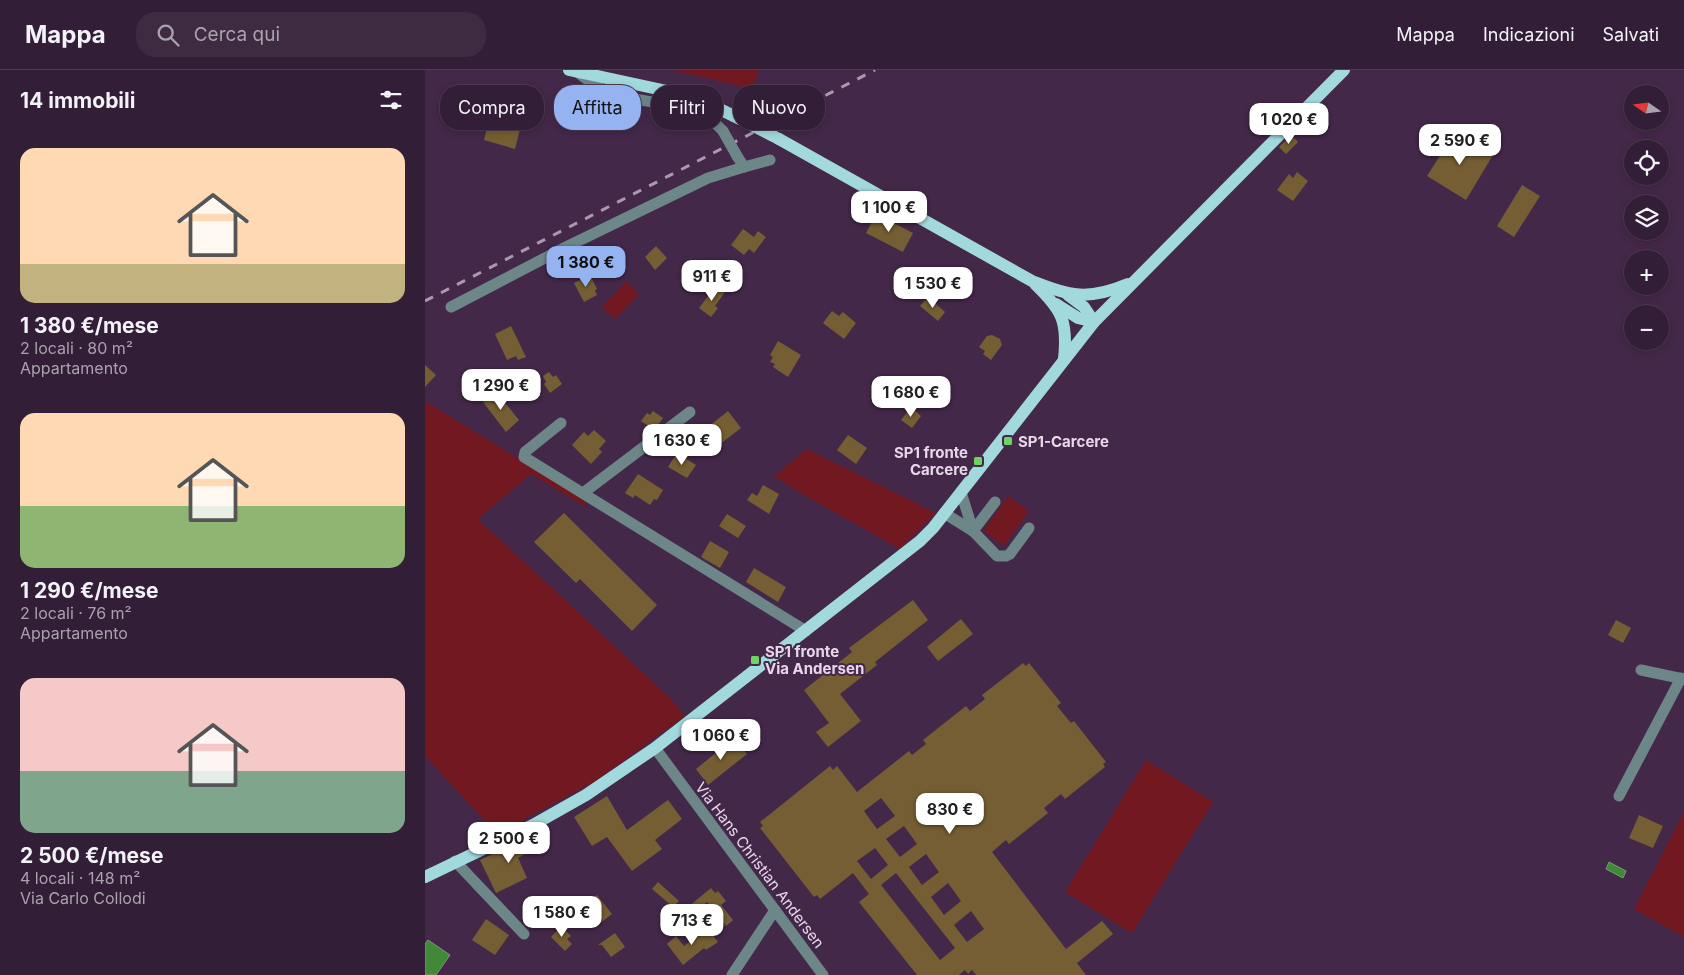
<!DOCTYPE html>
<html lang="it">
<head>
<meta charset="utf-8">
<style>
  body { margin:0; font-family:Inter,sans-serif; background:#3e2b42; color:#f1f3f6; height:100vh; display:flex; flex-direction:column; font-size:19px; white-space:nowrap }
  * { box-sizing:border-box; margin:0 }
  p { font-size:16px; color:#a9a2ad }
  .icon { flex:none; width:28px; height:28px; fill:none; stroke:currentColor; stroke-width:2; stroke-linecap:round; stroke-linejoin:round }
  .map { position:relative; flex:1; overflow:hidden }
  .side { display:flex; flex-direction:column; background:#331e37; width:425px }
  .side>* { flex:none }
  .hud { position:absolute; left:15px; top:15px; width:475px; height:45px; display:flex; gap:10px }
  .needle { width:32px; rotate:284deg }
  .fabs { position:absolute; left:1199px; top:15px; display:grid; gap:10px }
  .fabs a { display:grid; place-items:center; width:45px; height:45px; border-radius:50%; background:#331e37; box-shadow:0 2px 8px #0003,0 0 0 1px #4e3c52; font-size:25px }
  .price { position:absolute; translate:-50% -42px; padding:0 11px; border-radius:10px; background:#fff; color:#222; font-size:16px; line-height:32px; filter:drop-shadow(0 1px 2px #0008) }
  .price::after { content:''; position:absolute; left:50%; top:30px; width:15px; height:11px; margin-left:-8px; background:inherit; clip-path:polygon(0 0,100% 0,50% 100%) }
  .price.current { background:#95b2f1; color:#111 }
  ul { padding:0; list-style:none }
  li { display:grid; align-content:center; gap:10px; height:265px; padding:0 20px }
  li span { display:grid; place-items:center; height:155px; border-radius:15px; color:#555 }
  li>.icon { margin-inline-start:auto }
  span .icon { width:90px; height:90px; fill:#fffc; stroke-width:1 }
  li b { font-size:21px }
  h2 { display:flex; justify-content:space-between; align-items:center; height:60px; padding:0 20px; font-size:21px }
  .chip { padding:0 18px; border-radius:20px; background:#331e37; box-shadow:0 2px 8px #0003,0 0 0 1px #4e3c52; font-size:18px; line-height:45px }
  .chip.current { background:#95b2f1; color:#111 }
  header { display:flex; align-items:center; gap:30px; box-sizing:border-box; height:70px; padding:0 25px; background:#331e37; border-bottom:1px solid #4e3c52 }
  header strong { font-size:24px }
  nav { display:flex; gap:28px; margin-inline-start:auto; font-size:18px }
  .search { width:350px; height:45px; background:#3e2b42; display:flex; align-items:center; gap:12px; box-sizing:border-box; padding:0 18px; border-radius:20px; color:#a9a2ad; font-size:19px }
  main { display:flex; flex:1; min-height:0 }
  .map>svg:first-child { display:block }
  .green { fill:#721820 }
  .water { fill:#418838; stroke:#73a06e }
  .building { fill:#755e33; fill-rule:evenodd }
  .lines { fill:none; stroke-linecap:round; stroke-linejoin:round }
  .minor { stroke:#6d8789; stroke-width:11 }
  .major { stroke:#a2d9dd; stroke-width:12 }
  .rail { stroke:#ad98b1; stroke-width:3; stroke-dasharray:9 9; stroke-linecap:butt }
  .minor-bridge { stroke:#6d8789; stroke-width:11 }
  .major-bridge { stroke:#a2d9dd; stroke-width:12 }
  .poi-dot { fill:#6dd361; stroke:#442849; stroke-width:2 }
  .labels { text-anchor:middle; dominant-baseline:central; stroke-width:4; stroke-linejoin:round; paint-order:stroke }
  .poi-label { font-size:15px; font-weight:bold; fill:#e8d7eb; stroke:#442849; text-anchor:start }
  .street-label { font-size:15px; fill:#e8d7eb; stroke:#442849 }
</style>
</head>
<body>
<header>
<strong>Mappa</strong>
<div class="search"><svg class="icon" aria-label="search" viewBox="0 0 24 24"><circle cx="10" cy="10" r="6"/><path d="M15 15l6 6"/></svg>Cerca qui</div>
<nav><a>Mappa</a><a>Indicazioni</a><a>Salvati</a></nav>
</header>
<main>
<section class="side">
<h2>14 immobili<svg class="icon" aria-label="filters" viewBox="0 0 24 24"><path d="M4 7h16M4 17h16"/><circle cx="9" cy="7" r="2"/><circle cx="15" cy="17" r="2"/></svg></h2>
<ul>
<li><span style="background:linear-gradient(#ffd9b3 75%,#c2b280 0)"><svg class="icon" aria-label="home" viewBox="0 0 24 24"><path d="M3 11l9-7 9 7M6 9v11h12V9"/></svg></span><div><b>1 380 €/mese</b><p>2 locali · 80 m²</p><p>Appartamento</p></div></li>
<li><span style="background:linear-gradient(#ffd9b3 60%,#8fb573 0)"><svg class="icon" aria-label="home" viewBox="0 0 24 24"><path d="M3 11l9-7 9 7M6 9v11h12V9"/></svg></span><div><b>1 290 €/mese</b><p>2 locali · 76 m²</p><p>Appartamento</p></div></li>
<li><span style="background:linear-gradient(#f6c9c9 60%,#7fa58c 0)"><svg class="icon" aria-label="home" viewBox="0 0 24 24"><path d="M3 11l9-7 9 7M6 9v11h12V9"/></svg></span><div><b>2 500 €/mese</b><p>4 locali · 148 m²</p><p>Via Carlo Collodi</p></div></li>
</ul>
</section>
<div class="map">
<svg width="1259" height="905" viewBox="0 0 1259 905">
  <rect width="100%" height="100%" fill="#442849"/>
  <g class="green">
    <polygon points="248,0 334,0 330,12 323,18"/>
    <polygon points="201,211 214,224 190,249 177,237"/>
    <polygon points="0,331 158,428 162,438 106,404 53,449 245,628 260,646 169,712 72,764 0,686"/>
    <polygon points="382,379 511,443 475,479 377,424 349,406"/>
    <polygon points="583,426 604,441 579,476 558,461"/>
    <polygon points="721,690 788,732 707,863 640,822"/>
    <polygon points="1259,742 1259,867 1209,839"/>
  </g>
  <g class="water">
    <polygon points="294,192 308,202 303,208 289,198"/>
    <polygon points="1184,792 1201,801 1198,808 1181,799"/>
    <polygon points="3,870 25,885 11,905 0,905 0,874"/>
  </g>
  <g class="building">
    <polygon points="64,50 95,59 90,79 59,70"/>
    <polygon points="1030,62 1068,85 1041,130 1002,106"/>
    <polygon points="866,65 873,72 861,84 854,77"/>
    <polygon points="872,102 883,111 868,131 852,120 864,104 868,108"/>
    <polygon points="1097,115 1115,126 1089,167 1072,156"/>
    <polygon points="451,144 488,163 478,182 441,163"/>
    <polygon points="318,159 329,167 333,161 341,167 329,183 324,179 319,185 306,175"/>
    <polygon points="231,176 242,188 230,200 220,187"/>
    <polygon points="165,205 172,219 170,220 172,225 159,232 149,213"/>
    <polygon points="291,216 300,222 290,236 293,238 286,247 274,238"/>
    <polygon points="503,227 520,242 513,251 495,236"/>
    <polygon points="407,241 414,246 418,242 431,253 419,269 398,253"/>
    <polygon points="86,256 101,287 93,290 91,286 82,290 70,264"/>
    <polygon points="567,265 575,269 577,275 566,290 558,284 560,281 554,277 562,266"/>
    <polygon points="353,271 376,285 363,307 348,297 350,294 345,292 348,287 345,285"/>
    <polygon points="0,295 11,305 0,317"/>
    <polygon points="124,302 128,307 131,305 137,314 125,323 119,314 121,312 118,306"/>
    <polygon points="73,319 80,327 77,329 94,350 81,362 58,332"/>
    <polygon points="486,337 496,346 487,358 476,350"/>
    <polygon points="228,341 238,348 229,360 216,351 222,343 225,345"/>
    <polygon points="303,341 316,358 290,378 278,361"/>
    <polygon points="169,360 181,371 174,379 177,382 166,394 147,375 159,362 163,366"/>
    <polygon points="423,365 442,378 431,394 412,380"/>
    <polygon points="252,383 271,395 262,408 243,397"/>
    <polygon points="213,404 238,420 232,430 229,429 225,435 210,425 208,428 200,423"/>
    <polygon points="338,415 354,424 344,444 322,430 327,423 332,426"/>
    <polygon points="139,443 232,535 207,561 155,509 151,513 109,472"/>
    <polygon points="302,444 321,456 313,468 294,456"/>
    <polygon points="285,471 304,482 295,498 276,487"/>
    <polygon points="329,498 361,517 353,532 321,512"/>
    <polygon points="488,530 503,550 450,592 452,595 415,624 436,651 403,677 391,662 404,653 379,620 427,582 424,578"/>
    <polygon points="536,549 548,564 513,591 502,577"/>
    <polygon points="1191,550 1206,558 1198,573 1183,565"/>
    <path d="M 598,593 L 601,596 L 604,593 L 636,633 L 632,636 L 646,653 L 649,651 L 681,692 L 678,694 L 680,697 L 640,729 L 636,724 L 619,738 L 623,743 L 584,774 L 581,770 L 567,782 L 641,879 L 677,851 L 688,864 L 652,893 L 661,905 L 551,905 L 547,900 L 543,904 L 540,900 L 534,905 L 492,905 L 434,832 L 444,824 L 428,803 L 395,829 L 392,825 L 389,827 L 335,758 L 338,756 L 335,752 L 405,696 L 408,700 L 412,696 L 432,722 L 484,681 L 487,685 L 501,674 L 498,670 L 541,636 L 545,641 L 560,629 L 557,625 ZM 456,728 L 470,746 L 452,759 L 439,741 ZM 479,756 L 492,774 L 475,787 L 461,769 ZM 450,778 L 463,795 L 446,809 L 432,791 ZM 501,784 L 514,802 L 497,815 L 484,797 ZM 471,803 L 530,878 L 515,890 L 456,815 ZM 523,813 L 536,831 L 519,845 L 506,827 ZM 546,841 L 559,859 L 542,872 L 529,855 Z"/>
    <polygon points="309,668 322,684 283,715 271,699"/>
    <polygon points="182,726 202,760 243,730 257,749 230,770 237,779 207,801 182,767 167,776 149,747"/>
    <polygon points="1214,745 1238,756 1228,778 1204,768"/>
    <polygon points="111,763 116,776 93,788 102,808 71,823 55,790"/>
    <polygon points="233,812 254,831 248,837 227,819"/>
    <polygon points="286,818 290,823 293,821 301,831 296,835 308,850 301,856 282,832 268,843 263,837"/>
    <polygon points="172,825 187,844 170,857 161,847 169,841 163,832"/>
    <polygon points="61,849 84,865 70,885 47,870"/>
    <polygon points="136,856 146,866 142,869 147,874 140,881 126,867"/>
    <polygon points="282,858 293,872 281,880 279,878 258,895 242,874 251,866 259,876"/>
    <polygon points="190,863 200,877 186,887 177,875 173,875"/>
  </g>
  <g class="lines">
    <g class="minor">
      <path d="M 152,2 C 162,9 170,17 181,21 C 217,36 270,29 298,61"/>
      <polyline points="319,97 345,90"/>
      <polyline points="26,237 141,177 283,108 319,97 312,86"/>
      <polyline points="136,353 100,382 99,387 381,561"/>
      <polyline points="536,422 548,461"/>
      <polyline points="158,423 265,342"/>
      <polyline points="519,443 548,461 572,486 581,486 585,484 604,458"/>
      <polyline points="548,461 570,432"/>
      <polyline points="1216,600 1259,609"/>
      <polyline points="230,678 398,905"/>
      <polyline points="1194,726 1256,608"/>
      <polyline points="30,791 99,864"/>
      <polyline points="307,905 350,840"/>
    </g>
    <g class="major">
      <polyline points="144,0 270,27 315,49"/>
      <path d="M 354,69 L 607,211 C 646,226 662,231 703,214"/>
      <path d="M 610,214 C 637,240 643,251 639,289"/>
      <polyline points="643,225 659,237 669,252"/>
      <polyline points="631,234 653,248 669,252"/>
      <polyline points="0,807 108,755 161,725 230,678 495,471 508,458 669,252 919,0"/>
    </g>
    <polyline class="rail" points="0,231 450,0"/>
    <polyline class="minor-bridge" points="298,61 312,86"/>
    <polyline class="major-bridge" points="315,49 354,69"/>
  </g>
  <g class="poi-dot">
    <rect x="578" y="366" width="10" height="10" rx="2.5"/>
    <rect x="548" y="386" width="10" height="10" rx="2.5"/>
    <rect x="325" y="585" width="10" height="10" rx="2.5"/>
  </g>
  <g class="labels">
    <g class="poi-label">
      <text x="593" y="371">SP1-Carcere</text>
      <text x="543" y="382" text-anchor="end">SP1 fronte<tspan x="543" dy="17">Carcere</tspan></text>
      <text x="340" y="581">SP1 fronte<tspan x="340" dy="17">Via Andersen</tspan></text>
    </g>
    <g class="street-label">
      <text transform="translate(335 795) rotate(53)">Via Hans Christian Andersen</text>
    </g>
  </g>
</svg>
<div class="fabs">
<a><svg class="needle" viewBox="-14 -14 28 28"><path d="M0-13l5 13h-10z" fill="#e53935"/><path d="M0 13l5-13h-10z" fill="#a9a2ad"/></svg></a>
<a><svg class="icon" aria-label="locate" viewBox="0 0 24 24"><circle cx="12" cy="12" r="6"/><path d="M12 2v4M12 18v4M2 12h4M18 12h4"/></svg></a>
<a><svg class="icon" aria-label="layers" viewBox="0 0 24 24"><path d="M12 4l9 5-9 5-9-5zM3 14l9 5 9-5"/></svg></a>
<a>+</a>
<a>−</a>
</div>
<b class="price" style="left:864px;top:75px">1 020 €</b>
<b class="price" style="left:1035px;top:96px">2 590 €</b>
<b class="price" style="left:464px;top:163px">1 100 €</b>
<b class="price current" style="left:161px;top:218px">1 380 €</b>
<b class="price" style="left:287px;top:232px">911 €</b>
<b class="price" style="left:508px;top:239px">1 530 €</b>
<b class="price" style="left:76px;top:341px">1 290 €</b>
<b class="price" style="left:486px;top:348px">1 680 €</b>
<b class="price" style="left:257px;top:396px">1 630 €</b>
<b class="price" style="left:296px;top:691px">1 060 €</b>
<b class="price" style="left:525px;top:765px">830 €</b>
<b class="price" style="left:84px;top:794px">2 500 €</b>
<b class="price" style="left:137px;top:868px">1 580 €</b>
<b class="price" style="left:267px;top:876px">713 €</b>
<div class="hud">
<a class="chip">Compra</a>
<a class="chip current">Affitta</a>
<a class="chip">Filtri</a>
<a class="chip">Nuovo</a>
</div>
</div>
</main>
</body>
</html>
